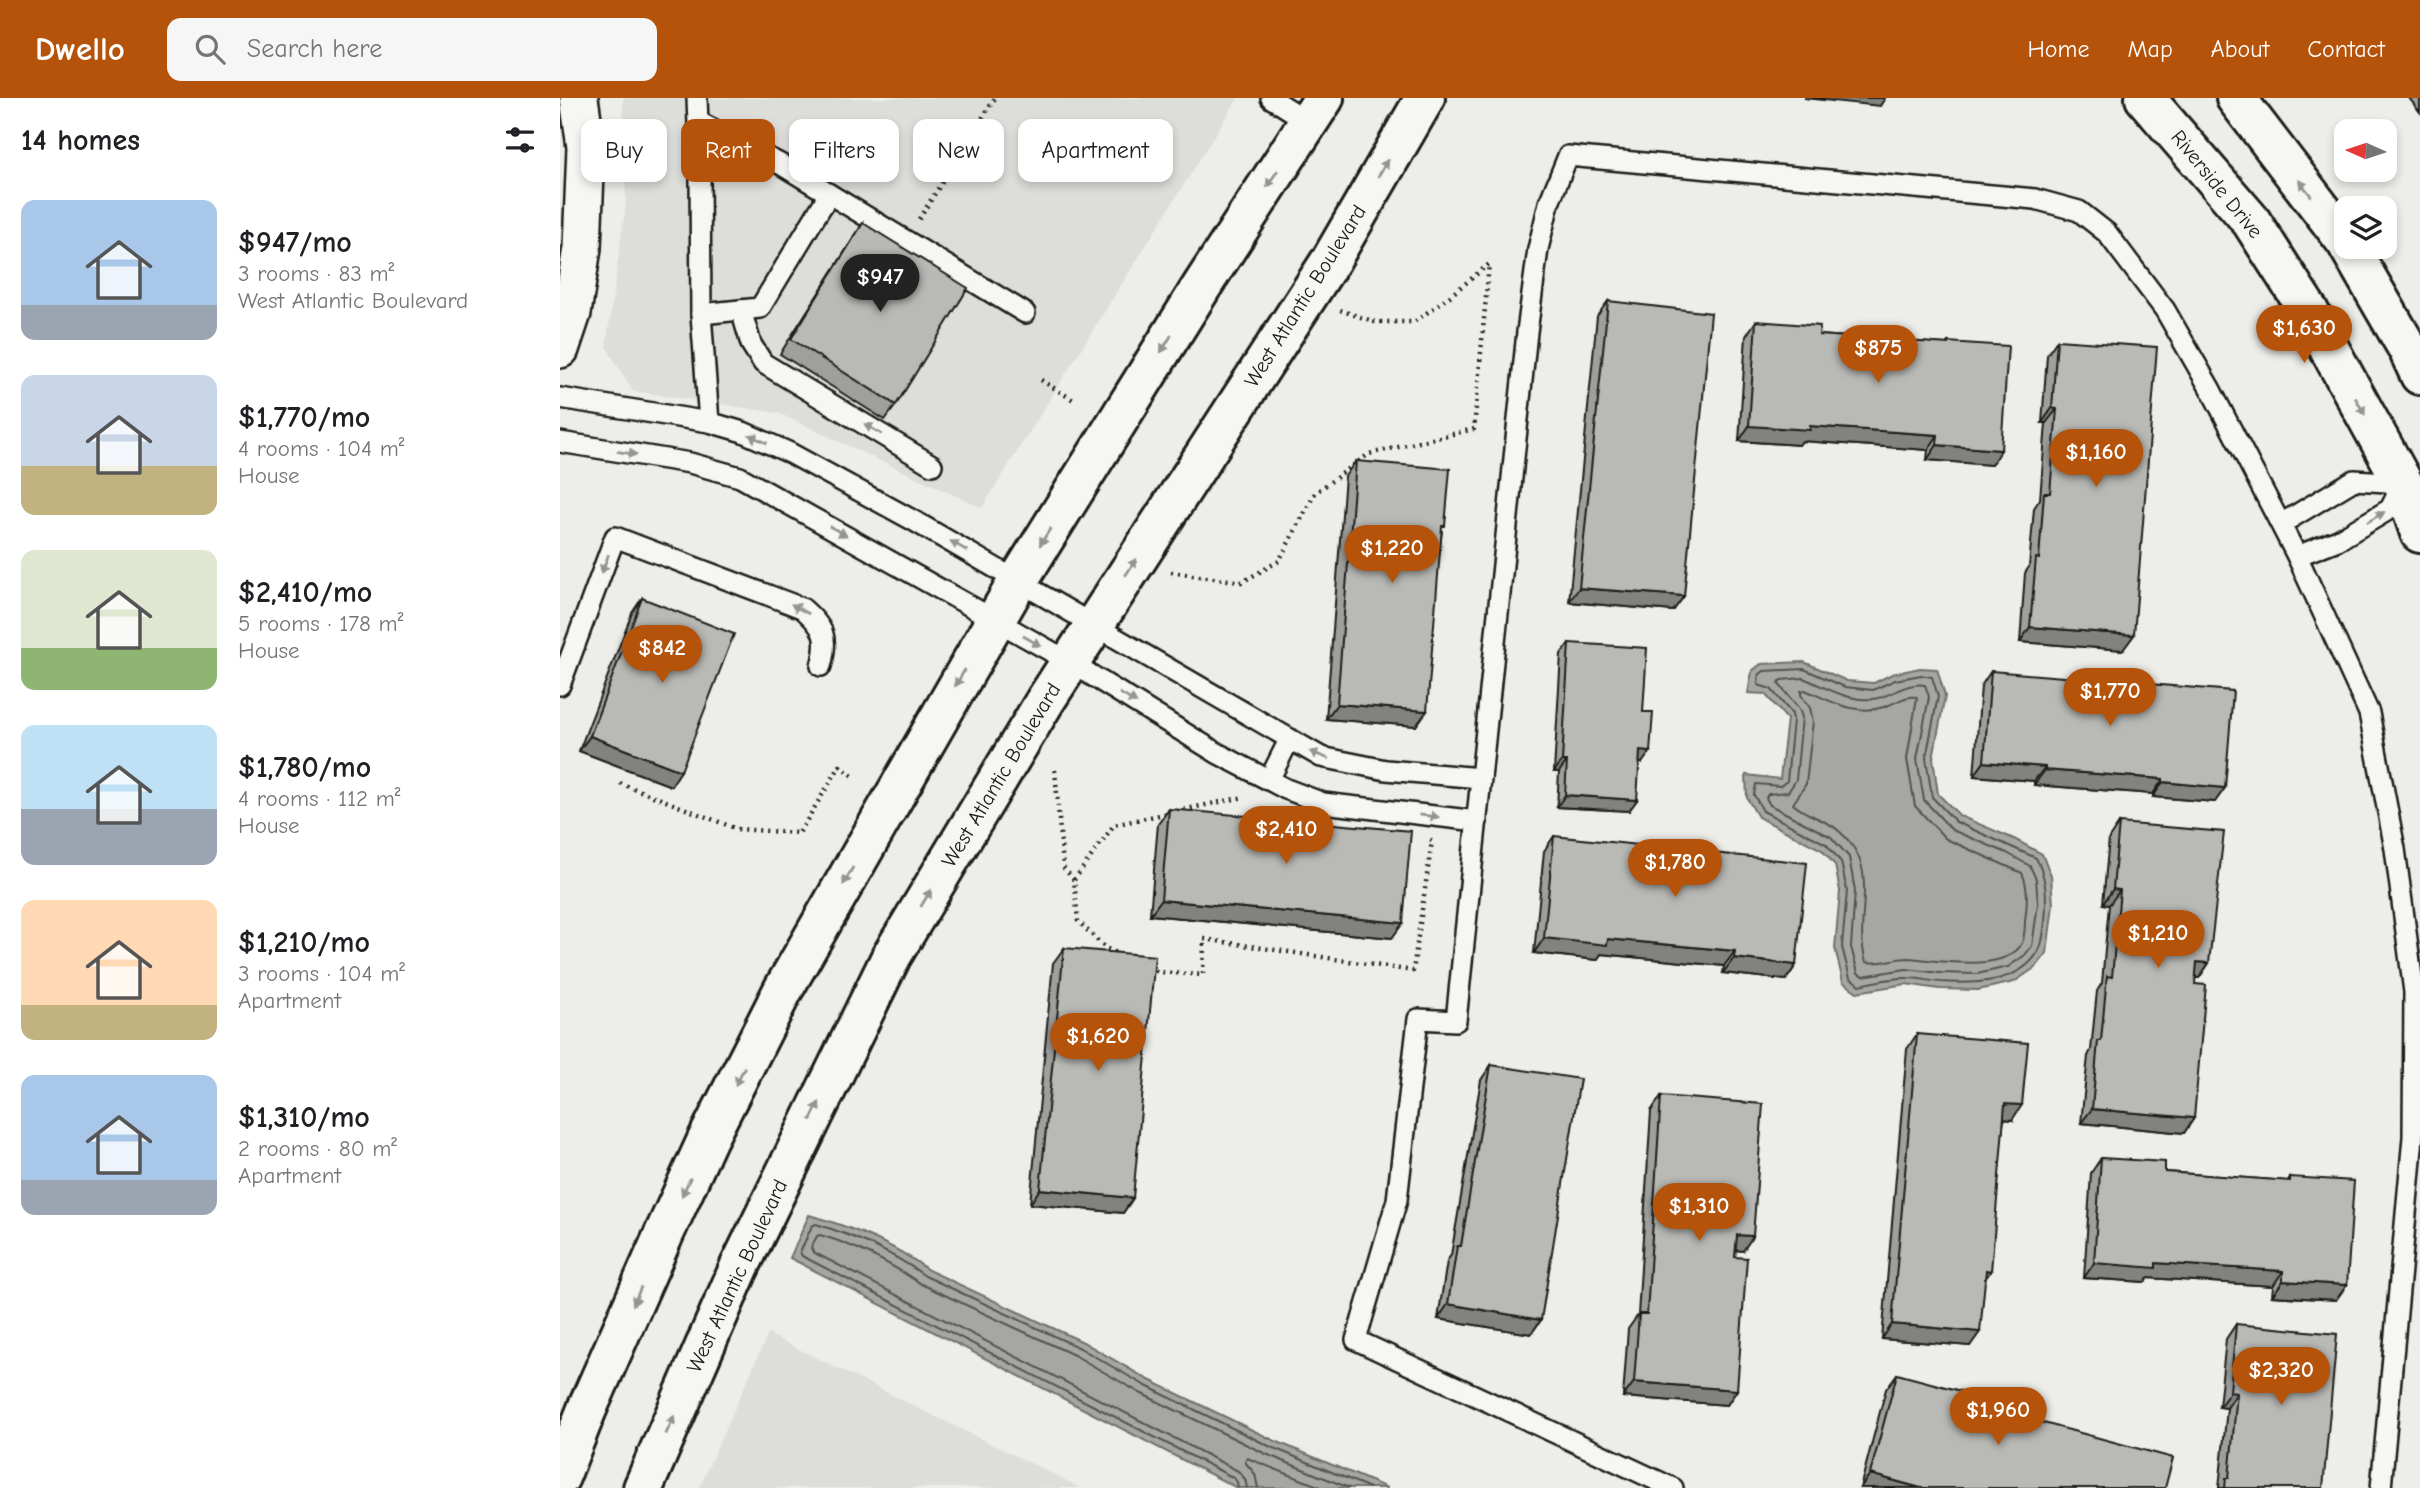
<!DOCTYPE html>
<html lang="en">
<head>
<meta charset="utf-8">
<style>
  body { margin:0; font-family:"Comic Neue",sans-serif; background:#f6f6f6; color:#202124; height:100vh; display:flex; flex-direction:column; font-size:26px; white-space:nowrap }
  * { box-sizing:border-box; margin:0 }
  p { font-size:23px; color:#757577 }
  .icon { flex:none; width:38px; height:38px; fill:none; stroke:currentColor; stroke-width:2; stroke-linecap:round; stroke-linejoin:round }
  .map { position:relative; flex:1; overflow:hidden }
  .sheet { display:flex; flex-direction:column; background:#fff; width:560px }
  .sheet>* { flex:none }
  .banner { position:absolute; left:21px; top:21px; width:665px; height:63px; display:flex; gap:14px }
  .needle { width:46px; rotate:273deg }
  .tools { position:absolute; left:1774px; top:21px; display:grid; gap:14px }
  .tools a { display:grid; place-items:center; width:63px; height:63px; border-radius:14px; background:#fff; box-shadow:0 4px 10px #0003; font-size:35px }
  .price { position:absolute; translate:-50% -60px; padding:0 16px; border-radius:24px; background:#b45309; color:#fff; font-size:23px; line-height:46px; filter:drop-shadow(0 2px 4px #0008) }
  .price::after { content:''; position:absolute; left:50%; top:42px; width:21px; height:16px; margin-left:-10px; background:inherit; clip-path:polygon(0 0,100% 0,50% 100%) }
  .price.selected { background:#222; color:#fff }
  ul { padding:0; list-style:none }
  li { display:flex; align-items:center; gap:21px; height:175px; padding:0 21px }
  li span { display:grid; place-items:center; flex:none; width:196px; height:140px; border-radius:14px; color:#555 }
  li>.icon { margin-inline-start:auto }
  span .icon { width:84px; height:84px; fill:#fffc; stroke-width:1 }
  li b { font-size:30px }
  h2 { display:flex; justify-content:space-between; align-items:center; height:84px; padding:0 21px; font-size:30px }
  .tag { padding:0 24px; border-radius:14px; background:#fff; box-shadow:0 4px 10px #0003; font-size:24px; line-height:63px }
  .tag.selected { background:#b45309; color:#fff }
  header { display:flex; align-items:center; gap:42px; box-sizing:border-box; height:98px; padding:0 35px; background:#b45309; color:#fff }
  header strong { font-size:33px }
  nav { display:flex; gap:38px; margin-inline-start:auto; font-size:24px }
  .search { width:490px; height:63px; background:#f6f6f6; display:flex; align-items:center; gap:18px; box-sizing:border-box; padding:0 24px; border-radius:14px; color:#757577; font-size:26px }
  main { display:flex; flex:1; min-height:0 }
  .map>svg:first-child { display:block }
  .built { fill:#ddddda }
  .water { fill:#a6a6a3; stroke:#6f6f6d; stroke-width:2 }
  .lines { fill:none; stroke-linecap:round; stroke-linejoin:round }
  .shore { stroke:#535352; stroke-width:2 }
  .lane-casing { stroke:#1c1c1c; stroke-width:24 }
  .street-casing { stroke:#1c1c1c; stroke-width:42 }
  .secondary-casing { stroke:#1c1c1c; stroke-width:44 }
  .primary-casing { stroke:#1c1c1c; stroke-width:44 }
  .path { stroke:#1c1c1c; stroke-width:4.5; stroke-dasharray:2 5; stroke-linecap:butt }
  .lane { stroke:#f6f6f2; stroke-width:19 }
  .street { stroke:#f6f6f2; stroke-width:37 }
  .secondary { stroke:#f6f6f2; stroke-width:38 }
  .primary { stroke:#f6f6f2; stroke-width:38 }
  .wall { fill:#9f9f9d; stroke:#1c1c1c; stroke-width:2 }
  .shaded-wall { fill:#82827f; stroke:#1c1c1c; stroke-width:2 }
  .building { fill:#b9b9b6; stroke:#1c1c1c; stroke-width:2 }
  .oneway { fill:#949492 }
  .labels { text-anchor:middle; dominant-baseline:central; stroke-width:7; stroke-linejoin:round; paint-order:stroke }
  .street-label { font-size:21px; fill:#1c1c1c; stroke:#f6f6f2 }
</style>
</head>
<body>
<header>
<strong>Dwello</strong>
<div class="search"><svg class="icon" aria-label="search" viewBox="0 0 24 24"><circle cx="10" cy="10" r="6"/><path d="M15 15l6 6"/></svg>Search here</div>
<nav><a>Home</a><a>Map</a><a>About</a><a>Contact</a></nav>
</header>
<main>
<section class="sheet">
<h2>14 homes<svg class="icon" aria-label="filters" viewBox="0 0 24 24"><path d="M4 7h16M4 17h16"/><circle cx="9" cy="7" r="2"/><circle cx="15" cy="17" r="2"/></svg></h2>
<ul>
<li><span style="background:linear-gradient(#a9c7e8 75%,#9aa5b1 0)"><svg class="icon" aria-label="home" viewBox="0 0 24 24"><path d="M3 11l9-7 9 7M6 9v11h12V9"/></svg></span><div><b>$947/mo</b><p>3 rooms · 83 m²</p><p>West Atlantic Boulevard</p></div></li>
<li><span style="background:linear-gradient(#c9d6e8 65%,#c2b280 0)"><svg class="icon" aria-label="home" viewBox="0 0 24 24"><path d="M3 11l9-7 9 7M6 9v11h12V9"/></svg></span><div><b>$1,770/mo</b><p>4 rooms · 104 m²</p><p>House</p></div></li>
<li><span style="background:linear-gradient(#dfe7d0 70%,#8fb573 0)"><svg class="icon" aria-label="home" viewBox="0 0 24 24"><path d="M3 11l9-7 9 7M6 9v11h12V9"/></svg></span><div><b>$2,410/mo</b><p>5 rooms · 178 m²</p><p>House</p></div></li>
<li><span style="background:linear-gradient(#bfe0f5 60%,#9aa5b1 0)"><svg class="icon" aria-label="home" viewBox="0 0 24 24"><path d="M3 11l9-7 9 7M6 9v11h12V9"/></svg></span><div><b>$1,780/mo</b><p>4 rooms · 112 m²</p><p>House</p></div></li>
<li><span style="background:linear-gradient(#ffd9b3 75%,#c2b280 0)"><svg class="icon" aria-label="home" viewBox="0 0 24 24"><path d="M3 11l9-7 9 7M6 9v11h12V9"/></svg></span><div><b>$1,210/mo</b><p>3 rooms · 104 m²</p><p>Apartment</p></div></li>
<li><span style="background:linear-gradient(#a9c7e8 75%,#9aa5b1 0)"><svg class="icon" aria-label="home" viewBox="0 0 24 24"><path d="M3 11l9-7 9 7M6 9v11h12V9"/></svg></span><div><b>$1,310/mo</b><p>2 rooms · 80 m²</p><p>Apartment</p></div></li>
</ul>
</section>
<div class="map">
<svg width="1860" height="1390" viewBox="0 0 1860 1390">
  <rect width="100%" height="100%" fill="#edede9"/>
  <filter id="ink" filterUnits="userSpaceOnUse"><feTurbulence type="fractalNoise" baseFrequency=".0143" numOctaves="2"/><feDisplacementMap in="SourceGraphic" scale="14" xChannelSelector="R" yChannelSelector="G"/><feConvolveMatrix kernelMatrix="1 2 1 2 8 2 1 2 1" color-interpolation-filters="sRGB"/></filter>
  <g filter="url(#ink)">
    <g class="built">
      <polygon points="63,0 678,0 422,410 218,315 73,293 46,249 66,105"/>
      <polygon points="208,1236 521,1390 139,1390"/>
    </g>
    <g class="water">
      <polygon points="1244,564 1287,583 1314,585 1332,576 1360,570 1377,571 1385,598 1373,660 1378,696 1400,718 1454,741 1482,756 1491,777 1493,807 1487,855 1476,869 1454,884 1418,892 1379,891 1346,886 1297,894 1283,884 1275,850 1280,793 1275,767 1262,752 1198,719 1187,700 1186,677 1220,681 1227,621 1205,596 1188,595 1192,573 1201,566"/>
      <path d="M 249,1117 C 291,1129 333,1145 368,1172 L 523,1244 L 587,1281 L 713,1342 L 827,1390 L 677,1390 L 230,1160 Z"/>
    </g>
    <g class="lines">
      <g class="shore">
        <path d="M 1244,571 L 1285,589 L 1313,592 L 1335,582 L 1361,577 L 1372,579 L 1378,598 L 1366,660 L 1372,699 L 1396,724 L 1476,760 C 1487,780 1487,801 1485,823 C 1484,833 1483,846 1478,854 C 1459,886 1413,886 1380,884 C 1369,883 1359,880 1348,880 C 1332,879 1315,884 1300,887 L 1290,880 L 1282,849 L 1287,793 L 1281,764 L 1266,746 L 1203,713 L 1194,697 L 1196,686 L 1220,688 L 1227,683 L 1233,622 L 1232,616 L 1211,591 L 1198,587 L 1199,577 L 1204,573 Z"/>
        <path d="M 1243,580 C 1266,589 1291,606 1318,600 C 1334,596 1348,584 1365,587 L 1369,599 L 1357,661 L 1364,702 L 1392,732 L 1447,755 L 1470,768 L 1476,781 L 1478,806 L 1472,848 L 1465,857 L 1448,869 L 1417,876 L 1380,875 L 1346,871 L 1303,878 L 1298,875 L 1291,849 L 1295,793 L 1289,759 L 1271,739 L 1210,707 L 1206,700 L 1208,696 L 1228,694 L 1236,682 L 1242,619 L 1239,611 L 1218,585 L 1221,582 Z"/>
        <path d="M 1245,592 C 1269,602 1293,617 1320,610 C 1334,607 1343,597 1357,599 L 1347,661 L 1355,708 L 1386,741 L 1462,775 C 1469,790 1467,807 1465,823 C 1465,830 1464,839 1462,845 C 1446,876 1375,862 1349,860 C 1334,860 1319,867 1306,864 C 1292,817 1324,772 1279,733 C 1266,721 1246,718 1233,706 L 1246,686 L 1253,623 L 1250,610 L 1241,597 L 1241,593 Z"/>
        <path d="M 678,1390 L 677,1384 L 674,1380 L 242,1158 L 240,1154 L 252,1128 L 256,1126 C 295,1138 332,1154 365,1178 L 520,1250 L 584,1287 L 709,1348 L 810,1390"/>
        <path d="M 687,1390 L 685,1381 L 678,1373 L 253,1154 L 251,1150 L 257,1138 L 260,1137 C 297,1148 330,1165 361,1186 L 516,1258 L 580,1295 L 706,1356 L 789,1390"/>
        <polyline points="698,1390 695,1376 685,1364 687,1360 763,1390"/>
      </g>
      <defs>
        <g id="lane">
          <polyline points="137,0 140,76 141,216 149,324"/>
          <polyline points="711,0 749,24"/>
          <polyline points="139,24 220,66 465,215"/>
          <polyline points="181,212 191,246 203,265 372,367"/>
          <polyline points="141,216 200,210 269,96"/>
          <polyline points="0,300 149,324 183,334 230,355 356,424 761,659 826,672 921,680"/>
          <polyline points="0,344 130,365 180,379 510,564 657,655 726,691 763,705 917,723"/>
          <polyline points="1721,426 1794,382 1843,385 1830,411 1778,442 1737,458"/>
          <path d="M 0,587 L 55,439 L 242,510 C 264,529 269,539 261,568"/>
          <polyline points="709,682 729,642"/>
          <polyline points="1113,1390 796,1242 837,1102 858,921 896,923 967,234 978,151 989,105 1008,58 1475,101 1519,113 1547,135 1605,212 1651,292 1737,458 1809,615 1835,751 1854,894 1853,1039 1821,1390"/>
        </g>
        <polyline id="street" points="0,251 12,215 22,150 26,49 19,0"/>
        <g id="secondary">
          <polyline points="1585,0 1691,123 1748,212 1843,385 1860,435"/>
          <polyline points="1676,0 1787,145"/>
          <polyline points="1789,149 1848,251 1860,277"/>
        </g>
        <g id="primary">
          <polyline points="0,1379 27,1311 104,1136 147,1042 223,892 458,483 642,188 764,0"/>
          <polyline points="83,1390 179,1170 331,859 485,603 771,162 865,0"/>
        </g>
      </defs>
      <use href="#lane" class="lane-casing"/>
      <use href="#street" class="street-casing"/>
      <use href="#secondary" class="secondary-casing"/>
      <use href="#primary" class="primary-casing"/>
      <g class="path">
        <polyline points="359,121 435,0"/>
        <polyline points="481,282 515,303"/>
        <polyline points="611,474 682,484 719,463 755,395 809,356 914,331 929,166 890,198 854,224 815,224 780,212"/>
        <polyline points="495,672 503,769 514,782 518,823 545,850 559,856"/>
        <polyline points="60,685 177,731 239,735 280,668 294,679"/>
        <polyline points="617,713 684,699"/>
        <polyline points="514,782 554,727 608,715"/>
        <polyline points="589,870 599,874 643,877 644,841 853,873 872,743 870,742"/>
      </g>
      <use href="#lane" class="lane"/>
      <use href="#street" class="street"/>
      <use href="#secondary" class="secondary"/>
      <use href="#primary" class="primary"/>
    </g>
    <g class="wall">
      <polygon points="1849,0 1860,0 1860,14"/>
      <polygon points="303,125 336,307 325,322 220,256"/>
      <polygon points="1048,203 1124,498 1113,513 1009,504 1037,218"/>
      <polygon points="1196,223 1259,237 1386,246 1388,244 1431,367 1367,362 1368,352 1242,343 1239,347 1179,343 1186,238"/>
      <polygon points="1497,242 1563,552 1460,544 1465,475 1469,469 1474,410 1480,401 1486,325 1482,325 1487,257"/>
      <polygon points="796,363 882,433 856,628 766,621 785,378"/>
      <polygon points="82,500 111,688 19,653 72,515"/>
      <polygon points="1009,545 1083,614 1082,665 1080,665 1069,713 997,709 999,674 994,674 1001,556"/>
      <polygon points="1431,573 1655,704 1593,699 1593,696 1474,687 1474,683 1414,678 1421,588"/>
      <polygon points="609,711 832,840 590,817 598,726"/>
      <polygon points="1559,725 1649,865 1639,880 1635,880 1634,1020 1624,1035 1521,1025 1528,958 1531,952 1537,893 1542,885 1549,807 1543,806 1549,740"/>
      <polygon points="994,738 1236,867 1226,882 1163,875 1164,868 1041,856 1037,862 974,855 984,753"/>
      <polygon points="504,850 573,1100 563,1115 470,1106 493,865"/>
      <polygon points="1357,936 1452,1022 1444,1021 1425,1182 1410,1248 1322,1241 1347,951"/>
      <polygon points="931,967 981,1222 971,1236 878,1221 887,1163 891,1157 921,982"/>
      <polygon points="1101,998 1183,1153 1176,1152 1175,1159 1177,1292 1167,1307 1063,1299 1068,1231 1078,1217 1091,1013"/>
      <polygon points="1541,1060 1605,1074 1728,1083 1730,1079 1776,1202 1712,1198 1713,1188 1588,1180 1585,1184 1524,1180 1531,1075"/>
      <polygon points="1676,1226 1763,1390 1659,1390 1667,1310 1659,1309 1666,1241"/>
      <polygon points="1337,1276 1465,1320 1605,1390 1300,1390 1326,1291"/>
    </g>
    <g class="shaded-wall">
      <polygon points="1244,0 1325,0 1320,8"/>
      <polygon points="1492,310 1497,311 1486,325 1482,325"/>
      <polygon points="1189,328 1250,328 1378,337 1368,352 1242,343 1239,347 1179,343"/>
      <polygon points="1377,347 1441,352 1431,367 1367,362"/>
      <polygon points="1019,490 1124,498 1113,513 1009,504"/>
      <polygon points="1470,529 1574,537 1563,552 1460,544"/>
      <polygon points="777,606 867,613 856,628 766,621"/>
      <polygon points="30,638 121,673 111,688 19,653"/>
      <polygon points="1080,653 1090,654 1082,665 1072,665"/>
      <polygon points="1002,663 1007,663 999,674 994,674"/>
      <polygon points="1424,664 1485,669 1474,683 1414,678"/>
      <polygon points="1485,672 1603,681 1593,696 1474,687"/>
      <polygon points="1603,684 1665,690 1655,704 1593,699"/>
      <polygon points="1005,697 1077,702 1069,713 997,709"/>
      <polygon points="1553,791 1560,792 1549,807 1543,806"/>
      <polygon points="601,802 843,825 832,840 590,817"/>
      <polygon points="984,840 1048,841 1175,853 1164,868 1041,856 1037,862 974,855"/>
      <polygon points="1174,860 1236,867 1226,882 1163,875"/>
      <polygon points="1637,864 1649,865 1639,880 1626,879"/>
      <polygon points="1445,1006 1462,1007 1452,1022 1434,1020"/>
      <polygon points="1532,1011 1634,1020 1624,1035 1521,1025"/>
      <polygon points="480,1091 573,1100 563,1115 470,1106"/>
      <polygon points="1177,1137 1193,1138 1183,1153 1166,1151"/>
      <polygon points="1534,1165 1596,1165 1723,1173 1713,1188 1588,1180 1585,1184 1524,1180"/>
      <polygon points="1426,1172 1431,1173 1420,1188"/>
      <polygon points="1723,1183 1787,1187 1776,1202 1712,1198"/>
      <polygon points="888,1206 981,1222 971,1236 878,1221"/>
      <polygon points="1332,1226 1420,1234 1410,1248 1322,1241"/>
      <polygon points="1074,1284 1177,1292 1167,1307 1063,1299"/>
      <polygon points="1670,1294 1677,1295 1667,1310 1659,1309"/>
      <polygon points="1310,1376 1361,1390 1300,1390"/>
    </g>
    <g class="building">
      <polygon points="303,125 408,190 336,307 231,241"/>
      <polygon points="1048,203 1151,215 1124,498 1019,490"/>
      <polygon points="1196,223 1260,228 1259,237 1388,246 1388,244 1448,248 1441,352 1377,347 1378,337 1250,328 1250,332 1189,328"/>
      <polygon points="1497,242 1597,249 1574,537 1470,529 1476,460 1479,461 1484,395 1490,395 1497,311 1492,310"/>
      <polygon points="796,363 890,371 885,428 882,428 867,613 777,606"/>
      <polygon points="82,500 174,536 121,673 30,638"/>
      <polygon points="1009,545 1087,550 1083,614 1093,614 1090,654 1080,653 1077,702 1005,697 1007,663 1002,663"/>
      <polygon points="1431,573 1673,593 1665,690 1603,684 1603,681 1485,672 1485,669 1424,664"/>
      <polygon points="609,711 851,733 843,825 601,802"/>
      <polygon points="1559,725 1664,734 1649,865 1637,864 1635,886 1646,887 1634,1020 1532,1011 1538,943 1541,943 1547,878 1552,879 1560,792 1553,791"/>
      <polygon points="994,738 1247,765 1236,867 1174,860 1175,853 1048,841 1047,847 984,840"/>
      <polygon points="504,850 595,858 573,1100 480,1091"/>
      <polygon points="1357,936 1468,945 1462,1007 1445,1006 1431,1173 1426,1172 1420,1234 1332,1226"/>
      <polygon points="931,967 1020,981 981,1222 888,1206 897,1148 901,1148"/>
      <polygon points="1101,998 1203,1006 1193,1138 1177,1137 1175,1159 1187,1160 1177,1292 1074,1284 1079,1216 1087,1216"/>
      <polygon points="1541,1060 1605,1064 1605,1074 1730,1083 1730,1079 1794,1083 1787,1187 1723,1183 1723,1173 1596,1165 1596,1170 1534,1165"/>
      <polygon points="1676,1226 1777,1236 1763,1390 1665,1390 1666,1380 1669,1380 1677,1295 1670,1294"/>
      <polygon points="1337,1276 1468,1311 1465,1320 1613,1360 1605,1390 1361,1390 1310,1376"/>
    </g>
    <defs><path id="oneway-solid" d="M-6-.8H1V-3.2L6.5 0L1 3.2V.8H-6Z" transform="scale(1.75)"/></defs>
    <g class="oneway">
      <use href="#oneway-solid" transform="translate(823 70) rotate(-60)"/>
      <use href="#oneway-solid" transform="translate(712 81) rotate(123)"/>
      <use href="#oneway-solid" transform="translate(1745 90) rotate(-128)"/>
      <use href="#oneway-solid" transform="translate(606 246) rotate(122)"/>
      <use href="#oneway-solid" transform="translate(1800 308) rotate(61)"/>
      <use href="#oneway-solid" transform="translate(313 331) rotate(-149)"/>
      <use href="#oneway-solid" transform="translate(198 341) rotate(-156)"/>
      <use href="#oneway-solid" transform="translate(67 355) rotate(9)"/>
      <use href="#oneway-solid" transform="translate(1816 419) rotate(-31)"/>
      <use href="#oneway-solid" transform="translate(278 433) rotate(29)"/>
      <use href="#oneway-solid" transform="translate(485 439) rotate(122)"/>
      <use href="#oneway-solid" transform="translate(399 448) rotate(-150)"/>
      <use href="#oneway-solid" transform="translate(45 466) rotate(110)"/>
      <use href="#oneway-solid" transform="translate(571 469) rotate(-57)"/>
      <use href="#oneway-solid" transform="translate(240 511) rotate(-151)"/>
      <use href="#oneway-solid" transform="translate(472 543) rotate(30)"/>
      <use href="#oneway-solid" transform="translate(400 580) rotate(120)"/>
      <use href="#oneway-solid" transform="translate(568 600) rotate(31)"/>
      <use href="#oneway-solid" transform="translate(759 657) rotate(-159)"/>
      <use href="#oneway-solid" transform="translate(869 718) rotate(6)"/>
      <use href="#oneway-solid" transform="translate(288 778) rotate(119)"/>
      <use href="#oneway-solid" transform="translate(366 800) rotate(-59)"/>
      <use href="#oneway-solid" transform="translate(180 978) rotate(117)"/>
      <use href="#oneway-solid" transform="translate(255 1013) rotate(-64)"/>
      <use href="#oneway-solid" transform="translate(126 1089) rotate(115)"/>
      <use href="#oneway-solid" transform="translate(77 1198) rotate(114)"/>
      <use href="#oneway-solid" transform="translate(110 1327) rotate(-66)"/>
    </g>
  </g>
  <g class="labels">
    <g class="street-label">
      <text transform="translate(1657 86) rotate(51)">Riverside Drive</text>
      <text transform="translate(745 198) rotate(-58)">West Atlantic Boulevard</text>
      <text transform="translate(441 677) rotate(-59)">West Atlantic Boulevard</text>
      <text transform="translate(177 1178) rotate(-65)">West Atlantic Boulevard</text>
    </g>
  </g>
</svg>
<div class="tools">
<a><svg class="needle" viewBox="-14 -14 28 28"><path d="M0-13l5 13h-10z" fill="#e53935"/><path d="M0 13l5-13h-10z" fill="#757577"/></svg></a>
<a><svg class="icon" aria-label="layers" viewBox="0 0 24 24"><path d="M12 4l9 5-9 5-9-5zM3 14l9 5 9-5"/></svg></a>
</div>
<b class="price selected" style="left:320px;top:216px">$947</b>
<b class="price" style="left:1744px;top:267px">$1,630</b>
<b class="price" style="left:1318px;top:287px">$875</b>
<b class="price" style="left:1536px;top:391px">$1,160</b>
<b class="price" style="left:832px;top:487px">$1,220</b>
<b class="price" style="left:102px;top:587px">$842</b>
<b class="price" style="left:1550px;top:630px">$1,770</b>
<b class="price" style="left:726px;top:768px">$2,410</b>
<b class="price" style="left:1115px;top:801px">$1,780</b>
<b class="price" style="left:1598px;top:872px">$1,210</b>
<b class="price" style="left:538px;top:975px">$1,620</b>
<b class="price" style="left:1139px;top:1145px">$1,310</b>
<b class="price" style="left:1721px;top:1309px">$2,320</b>
<b class="price" style="left:1438px;top:1349px">$1,960</b>
<div class="banner">
<a class="tag">Buy</a>
<a class="tag selected">Rent</a>
<a class="tag">Filters</a>
<a class="tag">New</a>
<a class="tag">Apartment</a>
</div>
</div>
</main>
</body>
</html>
